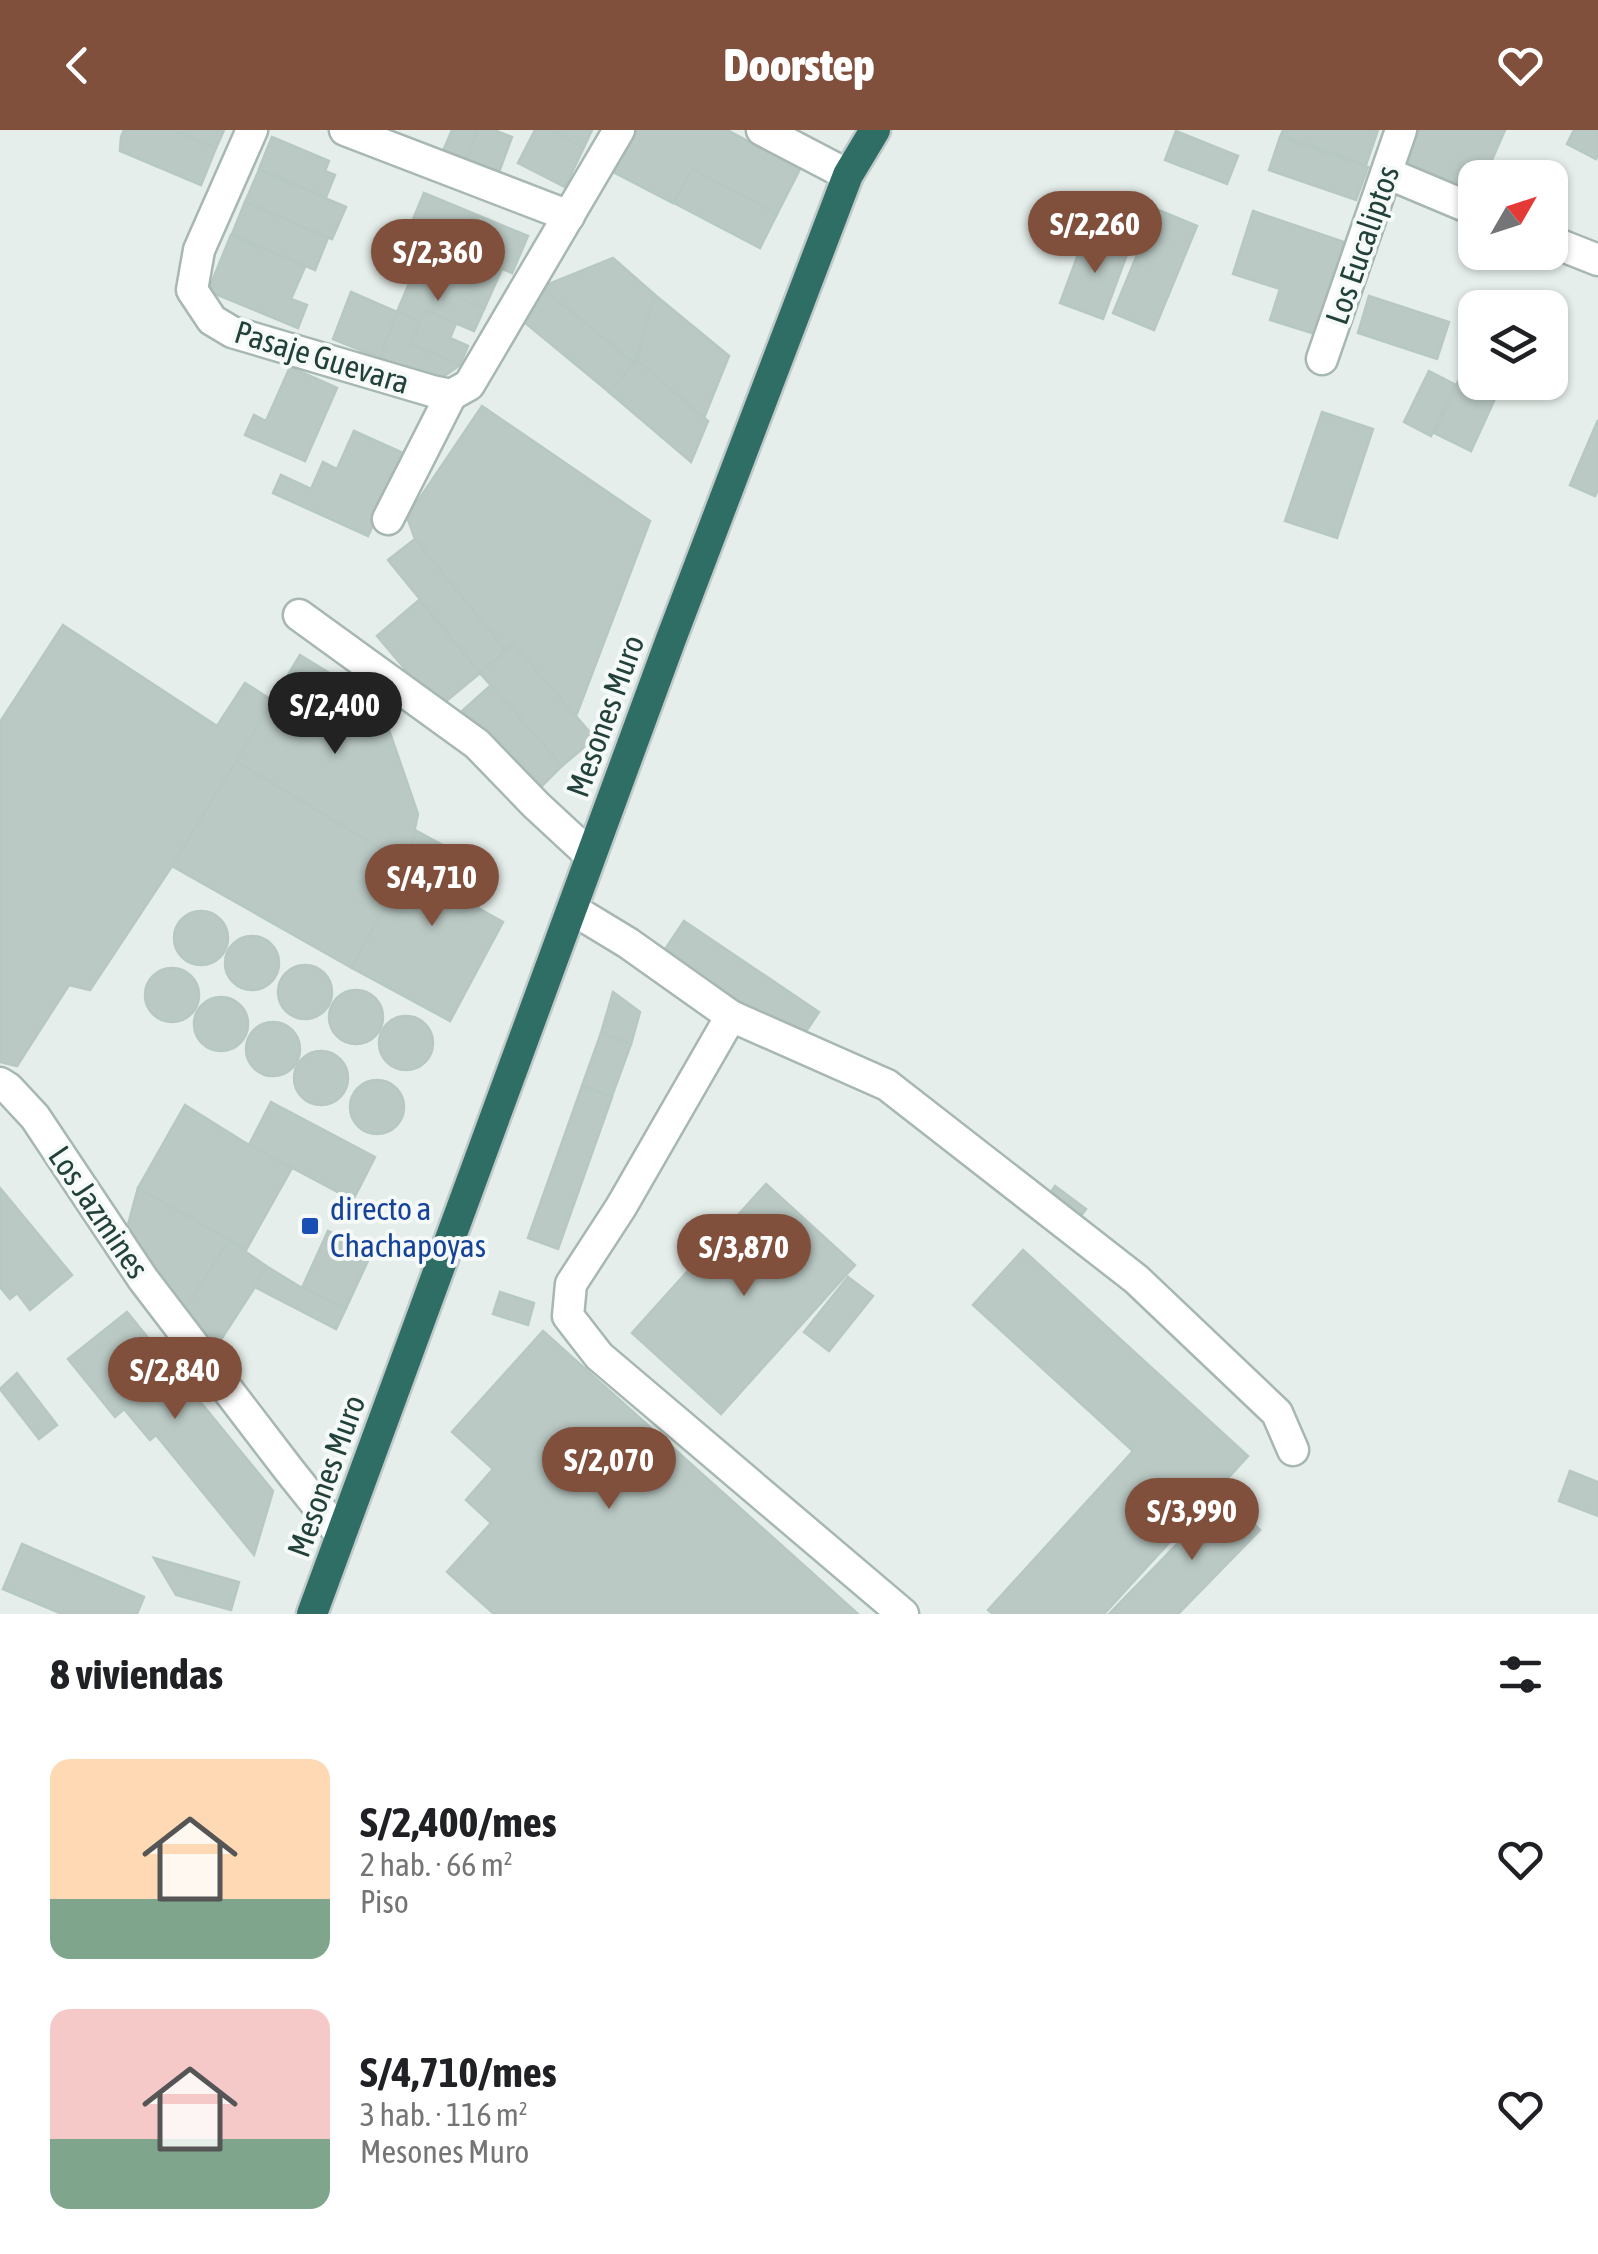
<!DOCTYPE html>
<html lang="es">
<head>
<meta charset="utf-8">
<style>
  body { margin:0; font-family:"Asap Condensed",sans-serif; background:#f6f6f6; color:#202124; height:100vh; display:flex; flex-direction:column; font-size:38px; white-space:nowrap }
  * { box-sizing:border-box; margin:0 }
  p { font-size:32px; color:#757577 }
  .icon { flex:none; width:55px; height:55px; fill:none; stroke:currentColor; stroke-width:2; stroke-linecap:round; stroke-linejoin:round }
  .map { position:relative; height:1484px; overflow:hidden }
  .side { display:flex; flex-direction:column; background:#fff; flex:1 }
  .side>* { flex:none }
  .needle { width:65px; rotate:51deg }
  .controls { position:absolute; left:1458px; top:30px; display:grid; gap:20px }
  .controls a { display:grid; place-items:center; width:110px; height:110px; border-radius:20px; background:#fff; box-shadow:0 2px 8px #0004; font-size:50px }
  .price { position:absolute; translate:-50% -85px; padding:0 22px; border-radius:35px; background:#80503d; color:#fff; font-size:32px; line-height:65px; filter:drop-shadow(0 2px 5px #0008) }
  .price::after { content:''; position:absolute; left:50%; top:60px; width:30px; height:22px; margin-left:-15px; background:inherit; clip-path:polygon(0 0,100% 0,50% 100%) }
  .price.active { background:#222; color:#fff }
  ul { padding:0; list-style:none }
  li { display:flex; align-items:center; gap:30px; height:250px; padding:0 50px }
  li span { display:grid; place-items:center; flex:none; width:280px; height:200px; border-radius:20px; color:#555 }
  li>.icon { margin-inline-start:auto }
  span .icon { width:120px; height:120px; fill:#fffc; stroke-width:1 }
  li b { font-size:42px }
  h2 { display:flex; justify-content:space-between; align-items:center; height:120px; padding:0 50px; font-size:42px }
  header { display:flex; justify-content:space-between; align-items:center; height:130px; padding:0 50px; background:#80503d; color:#fff; font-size:45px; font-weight:800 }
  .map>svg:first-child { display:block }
  .building { fill:#bac9c4; stroke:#b7c8c2; stroke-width:2.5 }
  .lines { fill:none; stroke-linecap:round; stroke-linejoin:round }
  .minor-casing { stroke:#a7b7b2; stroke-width:35 }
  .highway-casing { stroke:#c1cac8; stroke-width:35 }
  .minor { stroke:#fff; stroke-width:30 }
  .highway { stroke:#2e6e65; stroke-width:30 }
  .transit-dot { fill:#1a4fb4; stroke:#f5faf8; stroke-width:4 }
  .labels { text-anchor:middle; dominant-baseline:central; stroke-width:8; stroke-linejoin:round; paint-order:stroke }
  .street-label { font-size:32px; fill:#23413b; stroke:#f5faf8 }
  .transit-label { font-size:32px; fill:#164399; stroke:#f5faf8; text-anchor:start }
</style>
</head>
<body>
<header><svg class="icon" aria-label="back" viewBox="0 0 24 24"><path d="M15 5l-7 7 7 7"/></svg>Doorstep<svg class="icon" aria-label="heart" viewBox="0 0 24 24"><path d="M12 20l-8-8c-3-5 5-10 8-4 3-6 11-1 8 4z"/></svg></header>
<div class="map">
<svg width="1598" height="1484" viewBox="0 0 1598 1484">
  <rect width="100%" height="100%" fill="#e5eeea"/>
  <g class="building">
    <polygon points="124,0 173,0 216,18 201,55 120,21 121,7"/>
    <polygon points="173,0 224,0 216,18"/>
    <polygon points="452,0 478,0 464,37 440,28"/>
    <polygon points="478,0 494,0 512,7 496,50 464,37"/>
    <polygon points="535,0 550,0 584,17 565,57 518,33"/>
    <polygon points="550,0 592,0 584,17"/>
    <polygon points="635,0 727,0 800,39 777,84 692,39 673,73 613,42"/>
    <polygon points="1283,0 1378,0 1366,35 1281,5"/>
    <polygon points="1416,0 1505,0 1484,48 1475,48 1475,69 1397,44"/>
    <polygon points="1574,0 1598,0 1598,25 1596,29 1567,14"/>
    <polygon points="1176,1 1238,26 1227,54 1165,30"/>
    <polygon points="272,7 329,31 325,41 335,45 326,67 259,39"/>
    <polygon points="1280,7 1368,37 1356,70 1269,40"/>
    <polygon points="692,39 777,84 760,118 674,73"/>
    <polygon points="259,40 346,77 332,109 245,72"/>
    <polygon points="424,63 528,106 512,143 409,99"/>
    <polygon points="245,72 328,108 315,140 232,104"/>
    <polygon points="1156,79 1197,96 1154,200 1113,183"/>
    <polygon points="1253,81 1347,113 1318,205 1270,190 1280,159 1233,144"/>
    <polygon points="418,103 502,139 484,179 401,139"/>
    <polygon points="1086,103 1129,119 1103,189 1060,173"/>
    <polygon points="231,105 305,137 291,169 307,175 298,198 208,161"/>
    <polygon points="613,128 655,165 634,233 541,157"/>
    <polygon points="413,144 484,179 474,201 425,180 420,191 397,182"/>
    <polygon points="541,157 634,233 609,262 517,186"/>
    <polygon points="351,162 397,182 380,228 333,209"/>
    <polygon points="655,165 729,226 704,288 637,230"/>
    <polygon points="1369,166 1449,192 1437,229 1358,203"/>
    <polygon points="425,180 456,194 450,208 468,216 460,235 411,214"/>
    <polygon points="397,182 420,191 411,214 460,235 437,251 380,228"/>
    <polygon points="637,230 708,291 691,332 609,262"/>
    <polygon points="290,237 337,258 305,331 245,305 254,285 266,291"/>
    <polygon points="1429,241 1456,255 1431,306 1404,292"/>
    <polygon points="1462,243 1475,249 1475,252 1483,252 1499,260 1471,321 1434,303"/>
    <polygon points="482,276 650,391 576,586 513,514 506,521 415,409 407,387"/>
    <polygon points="1322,282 1373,299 1337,408 1285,391"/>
    <polygon points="1598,290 1598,359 1595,366 1570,355"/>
    <polygon points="354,301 405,324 368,406 273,363 281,345 311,359 323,332 337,339"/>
    <polygon points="415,409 506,521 480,543 388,430"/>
    <polygon points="419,470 480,543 438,578 377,506"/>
    <polygon points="63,495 217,596 245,553 273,571 172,736 90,860 69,855 17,936 0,932 0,592"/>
    <polygon points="513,514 595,608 562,636 480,543"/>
    <polygon points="300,525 380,574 418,684 407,735 236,631"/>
    <polygon points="491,555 562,636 536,662 462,581"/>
    <polygon points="236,631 407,735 352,838 172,736"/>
    <polygon points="415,700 496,744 478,778 503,792 450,891 352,838 407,735"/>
    <circle cx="201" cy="808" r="27"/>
    <polygon points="684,791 819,882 799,912 664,821"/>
    <circle cx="252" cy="833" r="27"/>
    <circle cx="305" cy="862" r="27"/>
    <circle cx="172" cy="865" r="27"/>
    <circle cx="356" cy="887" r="27"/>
    <polygon points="613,862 640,882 631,914 601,903"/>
    <circle cx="221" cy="894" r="27"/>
    <circle cx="406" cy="913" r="27"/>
    <circle cx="273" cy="919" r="27"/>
    <polygon points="601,903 631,914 612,966 582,956"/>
    <circle cx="321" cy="948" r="27"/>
    <circle cx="377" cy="977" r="27"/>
    <polygon points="582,956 612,967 558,1119 528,1108"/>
    <polygon points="271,972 375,1027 353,1070 249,1015"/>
    <polygon points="185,975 249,1015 292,1038 246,1120 138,1058"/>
    <polygon points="766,1054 855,1135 721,1284 632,1203"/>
    <polygon points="1055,1056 1086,1079 1074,1095 1044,1072"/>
    <polygon points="0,1058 72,1145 30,1180 17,1163 10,1169 0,1157"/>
    <polygon points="138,1058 229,1110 184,1181 126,1102"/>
    <polygon points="328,1101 372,1122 346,1178 302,1158"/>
    <polygon points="229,1110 266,1136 255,1157 215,1219 184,1181"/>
    <polygon points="1023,1120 1248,1326 1104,1484 993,1484 988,1480 1133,1321 973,1175"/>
    <polygon points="266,1136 302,1158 346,1178 336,1199 255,1157"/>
    <polygon points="848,1147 873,1166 829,1221 804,1202"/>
    <polygon points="500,1162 534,1173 528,1195 493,1184"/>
    <polygon points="127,1182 273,1361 254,1425 156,1305 150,1310 124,1279 115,1287 68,1229"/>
    <polygon points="543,1201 858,1484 494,1484 447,1442 491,1393 466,1370 493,1339 452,1302"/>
    <polygon points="17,1243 57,1295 39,1309 0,1259"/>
    <polygon points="1570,1341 1598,1352 1598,1386 1559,1371"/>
    <polygon points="1225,1365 1260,1400 1178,1484 1109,1484"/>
    <polygon points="22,1414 144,1467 137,1484 62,1484 3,1459"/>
    <polygon points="154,1428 239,1452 231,1480 176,1465"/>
  </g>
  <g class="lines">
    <defs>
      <g id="minor">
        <polyline points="252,0 199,120 192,160 212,190 232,202 432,261 451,265"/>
        <polyline points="345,0 569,86"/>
        <polyline points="762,0 848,45"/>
        <polyline points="1387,43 1475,80"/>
        <polyline points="1550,111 1598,130"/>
        <polyline points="1322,229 1401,0"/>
        <polyline points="451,265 469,255 619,0"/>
        <polyline points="388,389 451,265"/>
        <polyline points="299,485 477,614 536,675 591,726"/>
        <polyline points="572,779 628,813 731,886 887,955 1136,1149 1277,1283 1293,1320"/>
        <polyline points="731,886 621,1077 571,1154 568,1186 599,1226 903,1484"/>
        <polyline points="0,953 8,958 35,987 143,1149 289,1340 341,1405"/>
      </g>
      <polyline id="highway" points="312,1484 671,509 848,45 875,0"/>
    </defs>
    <use href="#minor" class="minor-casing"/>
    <use href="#highway" class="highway-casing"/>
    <use href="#minor" class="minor"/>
    <use href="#highway" class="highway"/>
  </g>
  <rect class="transit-dot" x="300" y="1086" width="20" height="20" rx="5"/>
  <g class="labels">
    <g class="street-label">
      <text transform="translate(1362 115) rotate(-71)">Los Eucaliptos</text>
      <text transform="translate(322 227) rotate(17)">Pasaje Guevara</text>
      <text transform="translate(605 586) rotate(-70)">Mesones Muro</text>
      <text transform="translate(99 1082) rotate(56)">Los Jazmines</text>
      <text transform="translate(326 1346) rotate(-70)">Mesones Muro</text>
    </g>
    <g class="transit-label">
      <text x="330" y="1078">directo a<tspan x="330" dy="37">Chachapoyas</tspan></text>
    </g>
  </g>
</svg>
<div class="controls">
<a><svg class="needle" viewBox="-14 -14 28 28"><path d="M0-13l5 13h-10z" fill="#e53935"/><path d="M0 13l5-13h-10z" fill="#757577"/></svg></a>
<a><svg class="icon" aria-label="layers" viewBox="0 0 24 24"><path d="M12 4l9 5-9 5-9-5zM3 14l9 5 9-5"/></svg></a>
</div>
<b class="price" style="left:1095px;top:146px">S/2,260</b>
<b class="price" style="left:438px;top:174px">S/2,360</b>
<b class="price active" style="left:335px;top:627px">S/2,400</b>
<b class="price" style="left:432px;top:799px">S/4,710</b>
<b class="price" style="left:744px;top:1169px">S/3,870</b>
<b class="price" style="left:175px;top:1292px">S/2,840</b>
<b class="price" style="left:609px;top:1382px">S/2,070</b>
<b class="price" style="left:1192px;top:1433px">S/3,990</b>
</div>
<section class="side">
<h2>8 viviendas<svg class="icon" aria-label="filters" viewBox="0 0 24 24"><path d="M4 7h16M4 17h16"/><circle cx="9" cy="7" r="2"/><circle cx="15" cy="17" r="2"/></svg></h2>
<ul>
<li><span style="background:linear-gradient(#ffd9b3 70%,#7fa58c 0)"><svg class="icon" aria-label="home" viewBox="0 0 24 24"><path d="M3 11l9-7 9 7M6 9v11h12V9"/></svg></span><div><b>S/2,400/mes</b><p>2 hab. · 66 m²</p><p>Piso</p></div><svg class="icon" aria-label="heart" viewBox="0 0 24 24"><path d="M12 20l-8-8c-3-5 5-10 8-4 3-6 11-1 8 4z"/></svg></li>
<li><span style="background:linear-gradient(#f6c9c9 65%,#7fa58c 0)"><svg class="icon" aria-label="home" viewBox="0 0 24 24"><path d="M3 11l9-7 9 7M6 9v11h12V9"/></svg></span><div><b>S/4,710/mes</b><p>3 hab. · 116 m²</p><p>Mesones Muro</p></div><svg class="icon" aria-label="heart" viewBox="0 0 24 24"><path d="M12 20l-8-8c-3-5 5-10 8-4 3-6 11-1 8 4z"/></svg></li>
</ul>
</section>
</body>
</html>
